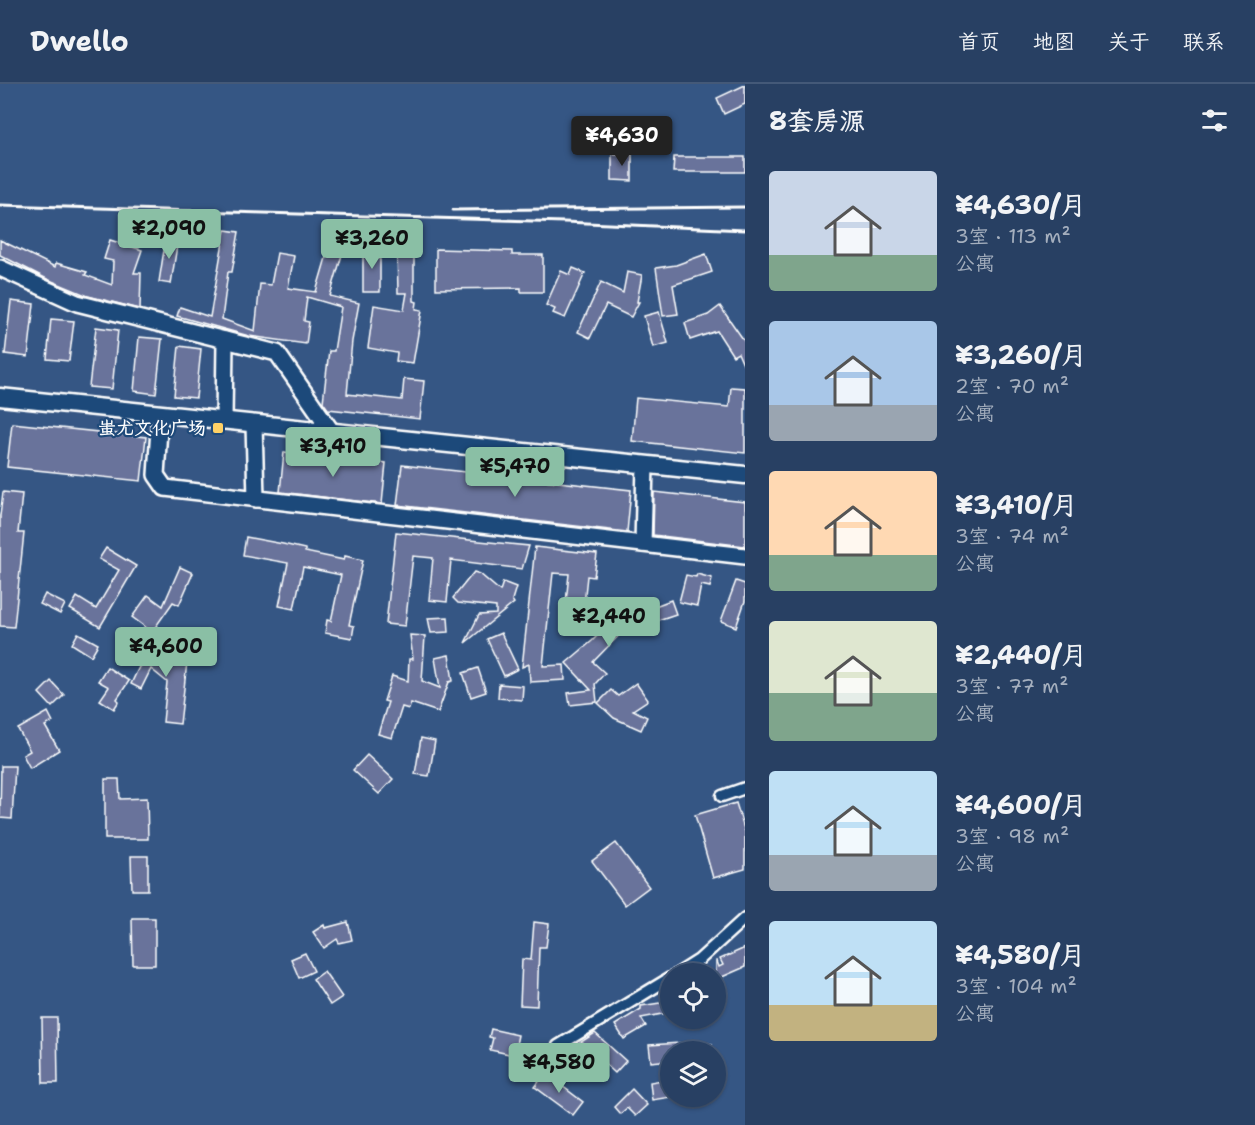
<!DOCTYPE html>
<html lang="zh">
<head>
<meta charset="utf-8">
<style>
  body { margin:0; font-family:"Shantell Sans","LXGW WenKai TC",sans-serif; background:#344b6c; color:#f1f3f6; height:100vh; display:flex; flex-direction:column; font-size:22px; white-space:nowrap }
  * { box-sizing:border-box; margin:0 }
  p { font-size:20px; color:#a5afbe }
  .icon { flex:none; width:33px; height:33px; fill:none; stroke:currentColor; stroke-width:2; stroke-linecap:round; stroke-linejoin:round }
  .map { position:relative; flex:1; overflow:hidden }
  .drawer { display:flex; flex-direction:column; background:#284063; width:510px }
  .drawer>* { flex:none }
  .controls { position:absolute; left:660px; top:879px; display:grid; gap:12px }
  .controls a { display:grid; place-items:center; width:66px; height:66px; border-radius:50%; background:#284063; box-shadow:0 2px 4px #0004,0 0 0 2px #445978; font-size:30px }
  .price { position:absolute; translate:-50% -51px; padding:0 14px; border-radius:6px; background:#8abfa5; color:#111; font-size:20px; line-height:39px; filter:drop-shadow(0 2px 3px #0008) }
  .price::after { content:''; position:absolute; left:50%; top:36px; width:18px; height:14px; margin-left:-9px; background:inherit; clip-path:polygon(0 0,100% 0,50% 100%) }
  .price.on { background:#222; color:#fff }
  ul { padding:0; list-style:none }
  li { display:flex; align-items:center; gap:18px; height:150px; padding:0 24px }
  li span { display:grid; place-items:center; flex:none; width:168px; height:120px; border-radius:6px; color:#555 }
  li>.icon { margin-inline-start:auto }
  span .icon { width:72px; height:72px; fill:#fffc; stroke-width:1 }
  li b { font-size:26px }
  h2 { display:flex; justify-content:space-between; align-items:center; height:72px; padding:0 24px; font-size:26px }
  header { display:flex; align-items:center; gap:36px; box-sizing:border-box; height:84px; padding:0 30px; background:#284063; border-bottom:2px solid #445978 }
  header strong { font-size:28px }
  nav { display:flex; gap:33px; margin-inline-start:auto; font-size:21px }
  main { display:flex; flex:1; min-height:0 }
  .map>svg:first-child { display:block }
  .building { fill:#69739b; stroke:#fff; stroke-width:1.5 }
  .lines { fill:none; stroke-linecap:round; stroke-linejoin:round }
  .street-casing { stroke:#fff; stroke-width:15 }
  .secondary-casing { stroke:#fff; stroke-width:20 }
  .primary-casing { stroke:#fff; stroke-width:21 }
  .street { stroke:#1f4a7a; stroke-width:10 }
  .secondary { stroke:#1f4a7a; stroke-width:15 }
  .primary { stroke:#1f4a7a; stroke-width:16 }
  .rail { stroke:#fff; stroke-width:3 }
  .poi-dot { fill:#ffd166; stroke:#1f4a7a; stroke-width:2 }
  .labels { text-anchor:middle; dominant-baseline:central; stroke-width:4.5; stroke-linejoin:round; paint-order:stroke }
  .poi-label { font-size:18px; font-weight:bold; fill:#fff; stroke:#1f4a7a; text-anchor:end }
</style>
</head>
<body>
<header>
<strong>Dwello</strong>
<nav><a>首页</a><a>地图</a><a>关于</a><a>联系</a></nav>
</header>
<main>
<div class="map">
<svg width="745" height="1041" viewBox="0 0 745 1041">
  <rect width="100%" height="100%" fill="#355684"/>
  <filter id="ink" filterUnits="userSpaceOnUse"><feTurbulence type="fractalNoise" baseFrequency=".0167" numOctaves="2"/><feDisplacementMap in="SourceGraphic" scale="12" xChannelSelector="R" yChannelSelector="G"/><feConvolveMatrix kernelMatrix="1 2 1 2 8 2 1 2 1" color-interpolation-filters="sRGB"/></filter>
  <g filter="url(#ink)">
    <g class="building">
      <polygon points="745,1 745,20 724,30 717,14"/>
      <polygon points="612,70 632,70 632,97 612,96"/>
      <polygon points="674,73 745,73 745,88 673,88"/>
      <polygon points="225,146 239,148 232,188 228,188 222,235 255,247 260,200 271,201 277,169 294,172 288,204 316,208 330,160 344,164 330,212 359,219 352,257 347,310 402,316 404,295 424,297 420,335 328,325 323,318 329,267 334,267 341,223 307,213 304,237 309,238 306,260 249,252 177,232 180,223 210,233"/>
      <polygon points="166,153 178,155 171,200 159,198"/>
      <polygon points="0,156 55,183 56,179 87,188 85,191 112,201 113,177 104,175 110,156 142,166 134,189 141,189 140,225 88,212 47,195 0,171"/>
      <rect x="363" y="164" width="17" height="44"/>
      <polygon points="397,165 414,165 414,217 417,218 416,225 422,226 413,279 396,277 397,269 368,264 374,221 404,226 407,209 398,209"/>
      <polygon points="436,165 512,167 512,171 543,171 543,208 521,208 521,204 436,205"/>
      <polygon points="706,170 712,188 673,201 678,230 663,232 656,184 676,181"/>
      <polygon points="573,184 585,189 565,234 553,229 555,225 546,221 561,187 570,191"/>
      <polygon points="627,188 642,191 637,218 639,218 631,233 606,221 590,254 578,248 601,198 623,209"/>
      <polygon points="11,217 34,220 28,273 5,270"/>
      <polygon points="720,222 745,258 745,285 738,269 733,272 717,247 690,256 685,239 708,231"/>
      <polygon points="659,228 668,259 653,263 644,232"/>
      <polygon points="51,235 74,237 69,277 47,275"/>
      <polygon points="96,243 118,246 112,305 89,303"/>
      <polygon points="139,253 162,255 156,310 134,307"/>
      <polygon points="179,262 201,265 196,314 174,312"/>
      <polygon points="731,303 745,304 745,369 632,357 636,314 729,323"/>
      <polygon points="12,339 146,353 141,397 7,383"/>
      <polygon points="284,368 386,379 382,420 280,408"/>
      <polygon points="402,381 631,406 627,448 397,421"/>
      <polygon points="3,408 22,410 18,449 24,449 14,543 0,542 0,432"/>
      <polygon points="654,408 745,418 745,462 653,451"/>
      <polygon points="396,448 479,457 529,462 522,485 451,476 447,518 429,516 433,474 413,472 405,542 386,540"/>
      <polygon points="246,453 283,460 305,465 305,468 344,476 345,472 363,476 349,541 354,542 352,554 325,549 327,536 331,537 341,491 303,483 294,525 279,522 288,479 243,471"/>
      <polygon points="535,463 597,470 594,493 587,492 581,548 563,546 569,490 553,489 543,582 564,581 565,596 530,598 529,580 522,583"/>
      <polygon points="106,464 136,482 100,543 70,525 77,513 96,525 119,486 99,475"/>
      <polygon points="180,483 193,489 179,521 173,518 152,548 132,533 148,511 163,522"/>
      <polygon points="474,488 480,490 500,507 503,498 516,503 512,516 514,519 465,559 479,531 496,530 496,523 458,519 453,514"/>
      <polygon points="697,490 712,494 710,503 701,501 697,522 679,518 686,491 696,493"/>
      <polygon points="736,497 745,500 745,517 736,543 721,537"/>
      <polygon points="45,510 65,520 60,530 40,520"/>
      <polygon points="671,516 676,530 646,540 643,534 627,543 593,578 605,589 595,600 597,618 570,621 568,609 591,606 566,579 592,557 614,535 613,533 635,521 639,528"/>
      <polygon points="448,533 449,548 431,549 428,534"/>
      <polygon points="78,549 98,560 91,572 72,560"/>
      <polygon points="501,549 518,585 504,592 487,555"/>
      <polygon points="410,551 425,552 422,597 440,604 435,574 449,571 453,597 449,598 438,628 411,619 409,625 402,623 392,654 378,650 388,618 384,617 392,592 408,597 409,575 413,575"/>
      <polygon points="158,554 187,578 180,640 163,638 167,598 151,585 141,605 131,600 139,583 151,571 147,567"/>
      <polygon points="107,583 129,597 117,615 119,617 114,625 100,616 109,603 98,597"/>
      <polygon points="478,584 486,608 471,613 463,589"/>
      <polygon points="51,597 64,611 52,623 39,609"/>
      <polygon points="636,599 648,616 633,626 647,633 641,646 614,634 598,619 611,606 618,612"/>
      <polygon points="499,600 523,602 522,616 498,614"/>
      <polygon points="48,628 53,638 45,642 59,666 30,684 23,671 30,667 18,645"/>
      <polygon points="421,654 435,657 429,692 415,690"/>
      <polygon points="367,671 393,695 379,710 353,686"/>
      <polygon points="1,682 15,682 12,735 0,734"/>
      <polygon points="105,695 119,695 120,715 147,714 148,755 105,755"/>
      <polygon points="736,719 745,748 745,785 713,794 695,731"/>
      <polygon points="616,759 649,803 625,821 592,777"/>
      <polygon points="131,772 148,772 148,806 132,806"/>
      <polygon points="132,834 155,834 155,881 133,881"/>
      <polygon points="348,838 352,856 339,859 337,855 324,864 313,848 324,841 325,844"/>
      <polygon points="534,838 549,840 546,863 539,863 537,922 520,921 522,875 531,876"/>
      <polygon points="745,864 745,883 722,893 727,908 716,912 716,877 717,877 719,883 723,881 720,875"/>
      <polygon points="305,869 314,887 299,894 291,875"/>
      <polygon points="324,887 342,913 330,921 313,895"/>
      <polygon points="666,918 668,929 641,934 646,942 624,955 615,941 641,925 641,922"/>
      <polygon points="42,934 57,934 58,999 43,999"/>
      <polygon points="491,945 518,951 514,971 490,966 493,954 489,953"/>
      <polygon points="595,949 626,977 615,989 581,958"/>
      <polygon points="695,957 712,960 711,968 693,968"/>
      <polygon points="680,959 680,968 670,968 670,976 651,978 649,961"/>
      <polygon points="545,989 583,1018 573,1031 535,1003"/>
      <polygon points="668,995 671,1013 652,1016 650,998"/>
      <polygon points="632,1005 647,1021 635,1032 627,1024 620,1030 614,1023"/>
    </g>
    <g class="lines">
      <defs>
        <g id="street">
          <polyline points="722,712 745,704"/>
          <polyline points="677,890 699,876 745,834"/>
          <polyline points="558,977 558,962 670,894"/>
        </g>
        <g id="secondary">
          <polyline points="0,184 77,219 277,269 332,348"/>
          <polyline points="160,330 156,391 165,404 745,472"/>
          <polyline points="224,337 225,256"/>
          <polyline points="254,340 256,415"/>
          <polyline points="643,460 645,381"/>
        </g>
        <polyline id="primary" points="0,313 745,391"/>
      </defs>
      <use href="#street" class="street-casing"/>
      <use href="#secondary" class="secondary-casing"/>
      <use href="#primary" class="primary-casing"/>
      <use href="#street" class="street"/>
      <use href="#secondary" class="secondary"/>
      <use href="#primary" class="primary"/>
      <g class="rail">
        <polyline points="0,121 564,138 745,146"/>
        <polyline points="453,126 745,123"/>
      </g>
    </g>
  </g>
  <rect class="poi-dot" x="212" y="338" width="12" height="12" rx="3"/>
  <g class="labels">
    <g class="poi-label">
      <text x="206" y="344">蚩尤文化广场</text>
    </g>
  </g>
</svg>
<div class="controls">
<a><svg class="icon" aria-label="locate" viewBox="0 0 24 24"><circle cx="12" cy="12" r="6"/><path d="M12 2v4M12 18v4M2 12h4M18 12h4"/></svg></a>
<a><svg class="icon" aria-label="layers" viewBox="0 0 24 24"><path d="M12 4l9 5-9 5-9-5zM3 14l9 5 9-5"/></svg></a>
</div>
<b class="price on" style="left:622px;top:83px">¥4,630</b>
<b class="price" style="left:169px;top:176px">¥2,090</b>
<b class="price" style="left:372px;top:186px">¥3,260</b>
<b class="price" style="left:333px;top:394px">¥3,410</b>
<b class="price" style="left:515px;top:414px">¥5,470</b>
<b class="price" style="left:609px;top:564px">¥2,440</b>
<b class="price" style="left:166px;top:594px">¥4,600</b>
<b class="price" style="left:559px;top:1010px">¥4,580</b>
</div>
<section class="drawer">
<h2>8套房源<svg class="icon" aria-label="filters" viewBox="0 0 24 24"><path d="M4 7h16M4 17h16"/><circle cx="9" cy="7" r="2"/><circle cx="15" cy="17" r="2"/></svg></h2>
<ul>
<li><span style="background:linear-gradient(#c9d6e8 70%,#7fa58c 0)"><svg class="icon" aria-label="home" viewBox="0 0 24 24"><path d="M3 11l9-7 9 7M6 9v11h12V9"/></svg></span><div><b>¥4,630/月</b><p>3室 · 113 m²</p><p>公寓</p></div></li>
<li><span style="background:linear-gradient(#a9c7e8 70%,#9aa5b1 0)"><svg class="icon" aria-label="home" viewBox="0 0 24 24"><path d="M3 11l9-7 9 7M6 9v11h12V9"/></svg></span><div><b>¥3,260/月</b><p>2室 · 70 m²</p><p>公寓</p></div></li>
<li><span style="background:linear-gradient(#ffd9b3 70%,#7fa58c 0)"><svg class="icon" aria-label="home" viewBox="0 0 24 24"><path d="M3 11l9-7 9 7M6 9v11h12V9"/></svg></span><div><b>¥3,410/月</b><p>3室 · 74 m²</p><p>公寓</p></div></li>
<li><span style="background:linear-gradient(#dfe7d0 60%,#7fa58c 0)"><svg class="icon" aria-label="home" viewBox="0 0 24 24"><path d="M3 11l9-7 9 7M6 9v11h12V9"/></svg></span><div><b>¥2,440/月</b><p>3室 · 77 m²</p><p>公寓</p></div></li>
<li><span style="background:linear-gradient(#bfe0f5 70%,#9aa5b1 0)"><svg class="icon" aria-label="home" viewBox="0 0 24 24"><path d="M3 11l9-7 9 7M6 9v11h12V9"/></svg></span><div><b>¥4,600/月</b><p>3室 · 98 m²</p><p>公寓</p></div></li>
<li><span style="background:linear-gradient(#bfe0f5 70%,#c2b280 0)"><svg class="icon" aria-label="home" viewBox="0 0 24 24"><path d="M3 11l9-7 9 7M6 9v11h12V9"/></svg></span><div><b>¥4,580/月</b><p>3室 · 104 m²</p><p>公寓</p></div></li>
</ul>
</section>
</main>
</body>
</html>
